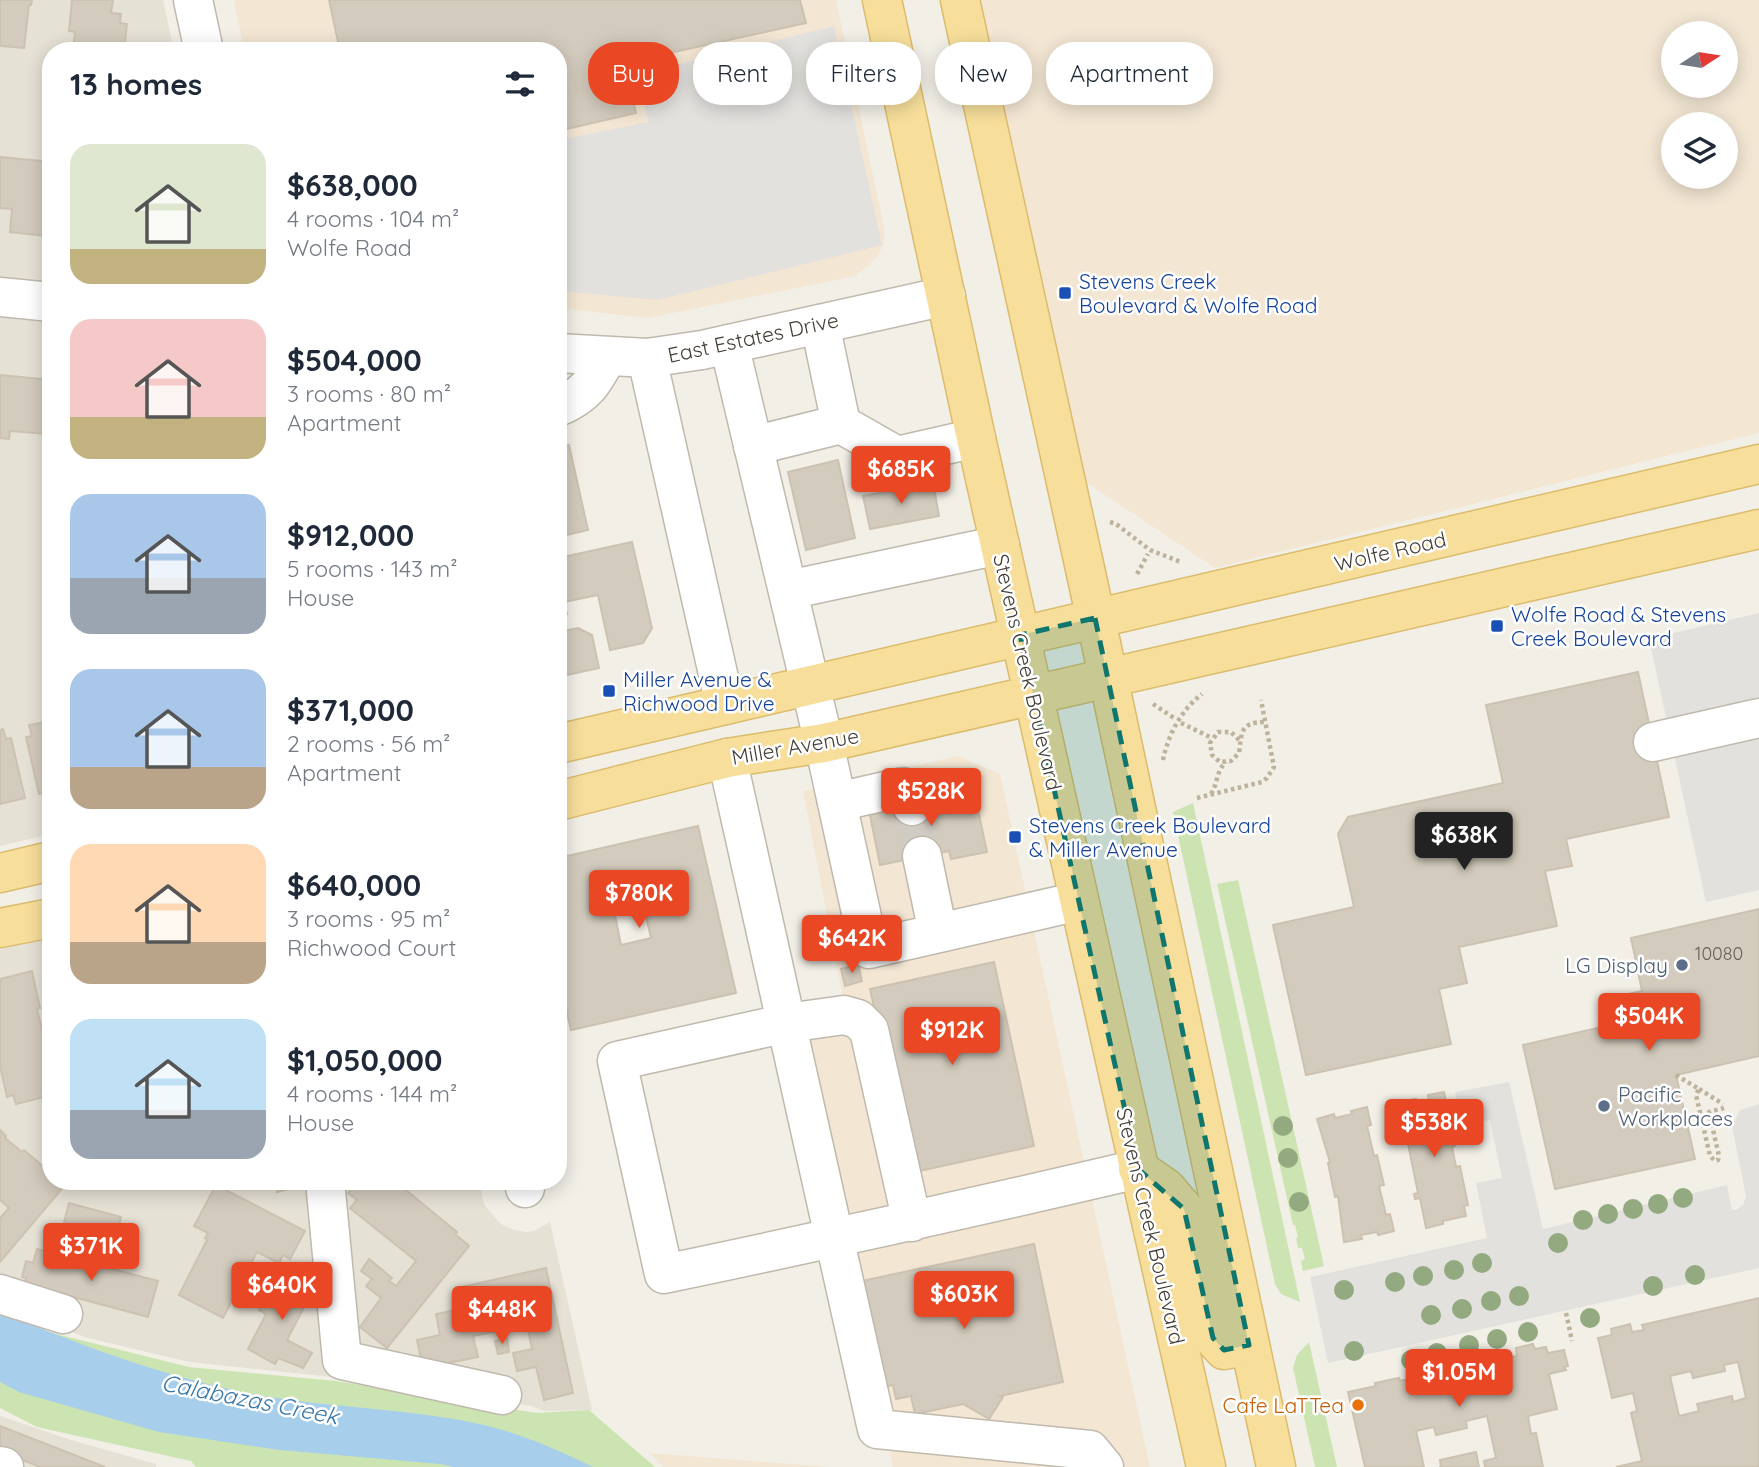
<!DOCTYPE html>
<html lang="en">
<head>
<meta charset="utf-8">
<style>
  body { margin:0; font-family:Quicksand,sans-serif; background:#f6f6f7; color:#1f2937; height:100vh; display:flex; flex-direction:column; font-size:26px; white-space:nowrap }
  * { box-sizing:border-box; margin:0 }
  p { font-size:23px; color:#747a83 }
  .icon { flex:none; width:38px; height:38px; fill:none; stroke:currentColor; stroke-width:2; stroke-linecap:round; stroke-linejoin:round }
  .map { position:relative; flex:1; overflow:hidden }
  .sheet { position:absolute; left:42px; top:42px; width:525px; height:1148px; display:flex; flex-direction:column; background:#fff; border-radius:28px; box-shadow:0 4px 18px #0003 }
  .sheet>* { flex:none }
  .hud { position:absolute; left:588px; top:42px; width:665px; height:63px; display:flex; gap:14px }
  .needle { width:46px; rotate:78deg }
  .controls { position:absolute; left:1661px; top:21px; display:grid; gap:14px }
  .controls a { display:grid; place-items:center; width:77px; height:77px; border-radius:50%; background:#fff; box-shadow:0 4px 18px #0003; font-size:35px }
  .price { position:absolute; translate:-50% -60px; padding:0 16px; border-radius:7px; background:#ea4725; color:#fff; font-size:23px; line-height:46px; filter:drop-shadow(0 2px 4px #0008) }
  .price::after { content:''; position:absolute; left:50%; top:42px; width:21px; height:16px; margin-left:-10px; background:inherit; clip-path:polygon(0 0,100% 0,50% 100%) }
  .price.current { background:#222; color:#fff }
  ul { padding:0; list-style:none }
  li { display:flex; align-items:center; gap:21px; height:175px; padding:0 28px }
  li span { display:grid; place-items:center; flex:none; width:196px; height:140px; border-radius:21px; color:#555 }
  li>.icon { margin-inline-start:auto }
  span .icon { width:84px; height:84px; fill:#fffc; stroke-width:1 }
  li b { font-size:30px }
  h2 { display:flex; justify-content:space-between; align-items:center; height:84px; padding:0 28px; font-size:30px }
  .pill { padding:0 24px; border-radius:28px; background:#fff; box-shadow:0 4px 18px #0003; font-size:24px; line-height:63px }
  .pill.current { background:#ea4725; color:#fff }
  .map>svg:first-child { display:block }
  .residential { fill:#e6e1d5 }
  .commercial { fill:#f3e6d3; fill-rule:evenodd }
  .green { fill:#cce4b2 }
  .parking { fill:#e3e1de }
  .water { fill:#a7ceeb }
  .building { fill:#d3cbbd; stroke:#cdc2b1; stroke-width:2; fill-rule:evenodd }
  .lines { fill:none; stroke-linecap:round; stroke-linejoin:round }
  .minor-tunnel { stroke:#cfccc4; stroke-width:38; stroke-dasharray:38 19; stroke-linecap:butt }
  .minor-casing { stroke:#c0b9ad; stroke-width:41 }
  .major-casing { stroke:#dbbc6c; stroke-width:41 }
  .path { stroke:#bdb29c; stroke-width:4.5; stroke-dasharray:3.5 3.5; stroke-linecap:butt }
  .minor { stroke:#fff; stroke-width:38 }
  .major { stroke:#f7de9b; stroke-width:38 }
  .tree { fill:#93aa81 }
  .marked { fill:#0f766e; fill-opacity:0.2; stroke:#0f766e; stroke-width:5; stroke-dasharray:14 9; stroke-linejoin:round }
  .transit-dot { fill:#1a4fb4; stroke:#fff; stroke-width:2.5 }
  .service-dot { fill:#5c6f8a; stroke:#fff; stroke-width:2.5 }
  .food-dot { fill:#e8710a; stroke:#fff; stroke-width:2.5 }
  .labels { text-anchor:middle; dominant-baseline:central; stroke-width:5; stroke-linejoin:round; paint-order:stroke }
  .number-label { font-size:18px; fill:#686258 }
  .transit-label { font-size:21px; fill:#164399; stroke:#fff; text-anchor:start }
  .street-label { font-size:21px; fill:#443f36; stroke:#fff }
  .service-label { font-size:21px; fill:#4e5e75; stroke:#fff; text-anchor:end }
  .food-label { font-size:21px; fill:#c56008; stroke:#fff; text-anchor:end }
  .water-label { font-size:23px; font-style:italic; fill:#3776a8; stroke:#fff }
</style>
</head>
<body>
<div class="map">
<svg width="1759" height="1467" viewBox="0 0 1759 1467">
  <rect width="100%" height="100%" fill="#f2efe7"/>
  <g class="residential">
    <polygon points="0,0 163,0 174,51 51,51 51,834 0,846"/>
    <polygon points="51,937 51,1181 482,1181 482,1196 485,1206 501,1224 514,1230 526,1232 534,1231 550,1222 592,1410 545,1411 531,1406 342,1378 189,1362 88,1338 0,1306 0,948"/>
    <polygon points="0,1416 71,1440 156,1464 156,1467 0,1467"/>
  </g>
  <g class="commercial">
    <polygon points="234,0 836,0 884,228 884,242 878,256 856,276 648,318 558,308 558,51 244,51"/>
    <path d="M 970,0 L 1759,0 L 1759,433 L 1215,568 L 1075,475 ZM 1673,33 L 1726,33 L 1726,86 L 1673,86 ZM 1673,124 L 1726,124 L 1726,177 L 1673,177 Z"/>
    <polygon points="958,756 1000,774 1150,1467 893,1467 796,1012 844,1003 803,791"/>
    <polygon points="650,1453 829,1467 663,1467"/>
  </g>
  <g class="green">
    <polygon points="1193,803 1300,1302 1281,1294 1275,1284 1173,812"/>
    <polygon points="1238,880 1324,1266 1303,1271 1301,1261 1305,1259 1302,1248 1298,1248 1296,1238 1298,1237 1295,1225 1293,1225 1217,884"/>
    <polygon points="0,1320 189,1367 336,1381 537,1413 589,1410 655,1467 196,1467 191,1461 37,1427 0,1408"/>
    <polygon points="1309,1342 1337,1467 1315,1467 1293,1368 1297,1355"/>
  </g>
  <g class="parking">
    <polygon points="834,26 882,245 658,300 558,291 558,140 649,122 635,75"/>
    <polygon points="1759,613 1759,890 1706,902 1649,639"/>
    <polygon points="1509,1082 1543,1229 1727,1185 1732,1210 1736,1210 1743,1205 1746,1196 1732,1126 1740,1110 1759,1104 1759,1268 1328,1363 1310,1277 1487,1238 1476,1183 1502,1178 1490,1120 1462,1125 1455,1092"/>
  </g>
  <path class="water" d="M 0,1311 C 80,1346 166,1377 252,1394 C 327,1408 405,1408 479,1424 C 520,1433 556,1449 593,1467 L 454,1467 L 440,1464 L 280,1450 L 159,1432 L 19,1392 L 0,1382 Z"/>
  <g class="building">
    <polygon points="0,0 32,0 31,5 29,5 24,48 0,46"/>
    <polygon points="72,0 113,0 111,13 121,14 120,23 127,24 124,51 73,51 75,32 69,31"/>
    <polygon points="329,0 800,0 806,23 624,63 636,113 558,131 558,51 340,51"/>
    <polygon points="0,157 51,162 45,236 10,232 12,209 0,208"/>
    <polygon points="0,375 51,380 46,434 10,431 9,439 0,438"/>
    <polygon points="569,445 588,530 558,537 558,447"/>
    <polygon points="838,460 855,538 806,550 788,472"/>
    <polygon points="933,482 939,516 870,529 863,496"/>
    <polygon points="632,542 652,628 643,643 610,650 598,595 564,602 567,614 558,616 558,558"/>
    <polygon points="578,628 592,635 599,668 558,677 558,632"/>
    <polygon points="1638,672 1669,817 1566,839 1572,866 1545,871 1557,926 1459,947 1467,983 1439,989 1451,1044 1306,1075 1273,925 1354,907 1338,834 1348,817 1503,783 1486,705"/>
    <polygon points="51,721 51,791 39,794 26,737 32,736 29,725"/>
    <polygon points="3,729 6,739 11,738 25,798 0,804 0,730"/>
    <polygon points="972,782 987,852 951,859 949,851 880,865 870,815 939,801 937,789"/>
    <path d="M 698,826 L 736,993 L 571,1030 L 558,974 L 558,858 ZM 644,908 L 651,938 L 621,945 L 615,915 Z"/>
    <polygon points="1759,909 1759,1056 1676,1075 1695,1159 1555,1189 1523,1045 1624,1022 1619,996 1642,991 1631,938"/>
    <polygon points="994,962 1034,1146 910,1173 870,989"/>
    <polygon points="858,964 862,981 845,986 841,969"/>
    <polygon points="32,971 40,1008 37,1009 51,1067 51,1087 42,1089 44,1097 16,1104 13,1095 7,1097 0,1066 0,979"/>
    <polygon points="1444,1092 1455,1146 1452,1147 1456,1167 1460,1166 1468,1205 1464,1206 1466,1216 1443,1221 1443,1224 1426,1228 1420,1198 1415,1199 1414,1194 1418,1193 1407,1139 1402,1140 1401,1135 1406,1134 1399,1102 1416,1099 1417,1102 1429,1100 1428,1095"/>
    <polygon points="1367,1107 1371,1125 1367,1126 1374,1156 1377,1155 1384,1185 1379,1186 1386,1215 1390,1214 1394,1231 1378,1235 1377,1232 1361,1235 1362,1239 1344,1242 1338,1196 1335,1197 1328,1163 1330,1162 1317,1119 1334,1114 1335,1118 1352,1114 1351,1111"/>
    <polygon points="0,1130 6,1136 5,1138 22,1152 24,1150 51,1173 51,1181 61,1181 65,1185 0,1262 0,1218 9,1208 0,1200"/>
    <polygon points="268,1181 307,1181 307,1185 277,1192 276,1184 269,1186"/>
    <polygon points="358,1181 395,1181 457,1232 455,1234 469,1246 387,1348 360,1327 381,1298 366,1286 372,1279 361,1271 369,1259 392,1278 389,1281 396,1286 416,1261 350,1208 357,1200 348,1193"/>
    <polygon points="216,1185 305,1231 290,1259 283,1255 279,1263 257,1252 223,1318 179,1295 207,1240 205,1238 208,1233 194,1226"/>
    <polygon points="69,1203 121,1217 111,1256 59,1242"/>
    <polygon points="1034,1244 1063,1382 1000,1396 1003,1397 989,1419 963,1404 915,1414 911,1396 896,1399 893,1385 884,1387 862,1281"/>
    <polygon points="37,1249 158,1281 148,1317 25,1284 26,1278 22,1277 26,1261 33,1263"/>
    <polygon points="546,1268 573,1393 544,1400 536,1367 517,1371 513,1353 532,1349 527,1325 473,1336 478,1357 423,1368 417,1340 440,1335 436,1314 461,1309 457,1288"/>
    <polygon points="279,1272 313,1290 287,1340 312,1353 303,1368 278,1358 275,1364 248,1349 266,1314 259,1310"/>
    <path d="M 1759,1298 L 1759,1467 L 1616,1467 L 1642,1461 L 1631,1413 L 1637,1411 L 1633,1393 L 1612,1398 L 1598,1338 L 1612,1335 L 1611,1329 L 1630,1324 L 1632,1332 L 1644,1330 L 1642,1325 ZM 1738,1362 L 1746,1398 L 1733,1402 L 1732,1396 L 1697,1404 L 1699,1411 L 1679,1416 L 1670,1376 L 1691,1371 L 1693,1378 L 1725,1371 L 1724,1365 Z"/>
    <polygon points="507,1338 509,1352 498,1354 495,1341"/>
    <polygon points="1533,1344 1535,1349 1546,1347 1548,1353 1564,1350 1568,1366 1564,1367 1566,1370 1549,1374 1557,1409 1528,1416 1531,1434 1536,1433 1543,1467 1485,1467 1484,1461 1496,1458 1487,1416 1466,1421 1467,1428 1436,1435 1434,1427 1416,1431 1424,1467 1365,1467 1348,1392 1376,1386 1375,1383 1399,1378 1400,1381 1424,1375 1425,1379 1438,1376 1437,1371 1478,1361 1479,1367 1493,1364 1493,1361 1517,1356 1516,1348"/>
    <polygon points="0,1426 105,1467 40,1467 0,1451"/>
    <polygon points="1476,1452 1479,1467 1439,1467 1441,1467 1440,1460"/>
  </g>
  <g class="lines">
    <polyline class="minor-tunnel" points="912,806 922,856"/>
    <defs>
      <g id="minor">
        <polyline points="193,0 204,51"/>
        <polyline points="0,297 51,302"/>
        <polyline points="820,324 841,424 897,456 976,438"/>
        <polyline points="729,344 824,743 869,949 1079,901"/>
        <polyline points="558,353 647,358 702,350 946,296"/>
        <polyline points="647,358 725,705"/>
        <path d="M 558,407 C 586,395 593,383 607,357"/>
        <polyline points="753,446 841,424"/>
        <polyline points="788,590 1000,545"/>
        <polyline points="1653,742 1759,718"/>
        <polyline points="727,758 877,1429 1090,1450 1104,1467"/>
        <polyline points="837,802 903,787 909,791 912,806"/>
        <polyline points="922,856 938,933"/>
        <polyline points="325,1181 342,1360 502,1395"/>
        <polyline points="525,1188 526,1181"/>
        <path d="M 912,1222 L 869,1030 L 858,1019 L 844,1015 L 787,1023 L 617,1061 L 664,1274 C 822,1241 980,1206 1138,1169"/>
        <polyline points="0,1294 63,1314"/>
        <polyline points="0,1466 4,1467"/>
      </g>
      <g id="major">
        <polyline points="882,0 976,438 1206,1467"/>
        <polyline points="960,0 1089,587 1276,1467"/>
        <polyline points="558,744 1759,464"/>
        <polyline points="558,801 727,758 824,743 1759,529"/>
        <polyline points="0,873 51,861"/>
        <polyline points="0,928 51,918"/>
        <polyline points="1138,1169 1166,1188 1184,1209 1213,1338 1224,1350 1249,1345"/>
      </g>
    </defs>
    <use href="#minor" class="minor-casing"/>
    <use href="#major" class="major-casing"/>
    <g class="path">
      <polyline points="1110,522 1116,524 1150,550 1181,562"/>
      <polyline points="1137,574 1148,554"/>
      <polyline points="1153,704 1174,718"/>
      <polyline points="1181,723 1212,738"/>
      <path d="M 1239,740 L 1231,732 L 1218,732 L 1210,743 L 1212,755 L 1220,762 L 1231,761 L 1239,753 C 1242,734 1239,722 1265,722"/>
      <path d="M 1163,760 C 1168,735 1181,710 1202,694"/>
      <path d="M 1211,794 C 1218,783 1216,771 1226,762"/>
      <polyline points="1197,798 1262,782 1267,778 1274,767 1261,700"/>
      <polyline points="1676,1075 1699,1089 1696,1095 1710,1156 1715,1161 1718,1160 1719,1156 1709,1112 1724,1108"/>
      <polyline points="1699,1089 1723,1104"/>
      <polyline points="1566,1313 1572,1341"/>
    </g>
    <use href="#minor" class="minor"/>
    <use href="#major" class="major"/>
  </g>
  <g class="tree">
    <circle cx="1283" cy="1126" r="10"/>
    <circle cx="1288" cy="1158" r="10"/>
    <circle cx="1683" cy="1198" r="10"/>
    <circle cx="1299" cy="1202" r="10"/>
    <circle cx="1658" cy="1204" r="10"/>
    <circle cx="1633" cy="1209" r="10"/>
    <circle cx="1608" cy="1214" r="10"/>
    <circle cx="1583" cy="1220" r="10"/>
    <circle cx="1558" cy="1243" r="10"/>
    <circle cx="1482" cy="1263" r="10"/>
    <circle cx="1454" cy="1270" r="10"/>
    <circle cx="1695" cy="1275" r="10"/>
    <circle cx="1423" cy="1276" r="10"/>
    <circle cx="1395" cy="1282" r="10"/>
    <circle cx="1653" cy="1286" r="10"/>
    <circle cx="1344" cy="1290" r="10"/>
    <circle cx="1519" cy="1296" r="10"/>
    <circle cx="1491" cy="1301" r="10"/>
    <circle cx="1462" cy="1309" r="10"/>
    <circle cx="1431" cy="1315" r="10"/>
    <circle cx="1590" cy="1318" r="10"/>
    <circle cx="1528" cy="1332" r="10"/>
    <circle cx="1497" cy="1339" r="10"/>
    <circle cx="1469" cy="1345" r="10"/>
    <circle cx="1354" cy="1351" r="10"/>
    <circle cx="1437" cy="1353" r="10"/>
    <circle cx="1411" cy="1360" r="10"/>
  </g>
  <path class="marked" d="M 1095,618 L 1249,1345 L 1224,1350 L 1213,1338 L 1184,1209 L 1138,1169 L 1020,635 Z"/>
  <g class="transit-dot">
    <rect x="1058" y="286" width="14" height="14" rx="3.5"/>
    <rect x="1490" y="619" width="14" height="14" rx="3.5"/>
    <rect x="602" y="684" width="14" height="14" rx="3.5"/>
    <rect x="1008" y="830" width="14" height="14" rx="3.5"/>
  </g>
  <g class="service-dot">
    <circle cx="1682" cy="965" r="7"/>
    <circle cx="1604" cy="1106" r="7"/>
  </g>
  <circle class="food-dot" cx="1358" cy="1405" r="7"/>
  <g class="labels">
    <g class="number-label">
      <text x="1719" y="953">10080</text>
    </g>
    <g class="transit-label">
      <text x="1079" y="281">Stevens Creek<tspan x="1079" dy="24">Boulevard &amp; Wolfe Road</tspan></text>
      <text x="1511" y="614">Wolfe Road &amp; Stevens<tspan x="1511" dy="24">Creek Boulevard</tspan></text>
      <text x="623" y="679">Miller Avenue &amp;<tspan x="623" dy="24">Richwood Drive</tspan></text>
      <text x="1029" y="825">Stevens Creek Boulevard<tspan x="1029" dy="24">&amp; Miller Avenue</tspan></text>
    </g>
    <g class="street-label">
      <text transform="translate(753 337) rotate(-12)">East Estates Drive</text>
      <text transform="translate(1390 551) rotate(-13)">Wolfe Road</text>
      <text transform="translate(1028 672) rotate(77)">Stevens Creek Boulevard</text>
      <text transform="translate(795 746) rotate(-10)">Miller Avenue</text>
      <text transform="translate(1151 1226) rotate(77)">Stevens Creek Boulevard</text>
    </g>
    <g class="service-label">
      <text x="1668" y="965">LG Display</text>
      <text x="1618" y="1094" text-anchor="start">Pacific<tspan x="1618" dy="24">Workplaces</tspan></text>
    </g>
    <g class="food-label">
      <text x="1344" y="1405">Cafe LaTTea</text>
    </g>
    <g class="water-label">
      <text transform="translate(250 1399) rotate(11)">Calabazas Creek</text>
    </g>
  </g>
</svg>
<div class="controls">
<a><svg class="needle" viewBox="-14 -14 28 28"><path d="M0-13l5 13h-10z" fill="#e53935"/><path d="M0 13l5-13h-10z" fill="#747a83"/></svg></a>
<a><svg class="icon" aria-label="layers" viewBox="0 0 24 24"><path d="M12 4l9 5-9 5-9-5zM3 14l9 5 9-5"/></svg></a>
</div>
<b class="price" style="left:901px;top:506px">$685K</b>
<b class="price" style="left:931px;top:828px">$528K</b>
<b class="price current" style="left:1464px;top:872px">$638K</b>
<b class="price" style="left:639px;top:930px">$780K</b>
<b class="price" style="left:852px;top:975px">$642K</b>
<b class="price" style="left:1649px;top:1053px">$504K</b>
<b class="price" style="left:952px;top:1067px">$912K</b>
<b class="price" style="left:1434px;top:1159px">$538K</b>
<b class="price" style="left:91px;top:1283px">$371K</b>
<b class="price" style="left:282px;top:1322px">$640K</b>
<b class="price" style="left:964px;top:1331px">$603K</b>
<b class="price" style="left:502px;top:1346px">$448K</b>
<b class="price" style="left:1459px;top:1409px">$1.05M</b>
<div class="hud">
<a class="pill current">Buy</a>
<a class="pill">Rent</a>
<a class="pill">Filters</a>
<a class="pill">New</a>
<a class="pill">Apartment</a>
</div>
<section class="sheet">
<h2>13 homes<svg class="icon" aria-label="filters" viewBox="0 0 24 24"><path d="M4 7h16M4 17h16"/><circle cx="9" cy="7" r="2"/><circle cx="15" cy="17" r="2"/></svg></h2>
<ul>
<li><span style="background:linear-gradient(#dfe7d0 75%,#c2b280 0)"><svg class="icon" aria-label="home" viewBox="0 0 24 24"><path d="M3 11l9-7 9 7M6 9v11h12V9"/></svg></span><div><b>$638,000</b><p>4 rooms · 104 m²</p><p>Wolfe Road</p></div></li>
<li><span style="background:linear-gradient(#f6c9c9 70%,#c2b280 0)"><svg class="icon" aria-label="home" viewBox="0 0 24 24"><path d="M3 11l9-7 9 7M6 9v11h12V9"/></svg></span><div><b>$504,000</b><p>3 rooms · 80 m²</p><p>Apartment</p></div></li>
<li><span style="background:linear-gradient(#a9c7e8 60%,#9aa5b1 0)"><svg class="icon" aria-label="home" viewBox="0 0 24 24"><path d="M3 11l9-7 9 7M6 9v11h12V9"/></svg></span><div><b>$912,000</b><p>5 rooms · 143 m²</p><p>House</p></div></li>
<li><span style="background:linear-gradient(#a9c7e8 70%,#b9a48a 0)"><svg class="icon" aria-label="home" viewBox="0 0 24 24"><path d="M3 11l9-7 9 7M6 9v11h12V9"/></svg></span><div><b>$371,000</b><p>2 rooms · 56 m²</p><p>Apartment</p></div></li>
<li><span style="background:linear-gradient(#ffd9b3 70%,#b9a48a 0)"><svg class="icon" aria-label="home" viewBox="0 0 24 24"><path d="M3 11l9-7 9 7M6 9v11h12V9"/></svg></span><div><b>$640,000</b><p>3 rooms · 95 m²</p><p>Richwood Court</p></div></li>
<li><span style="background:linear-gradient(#bfe0f5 65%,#9aa5b1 0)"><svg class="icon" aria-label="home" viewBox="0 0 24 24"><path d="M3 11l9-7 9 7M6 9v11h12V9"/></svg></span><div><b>$1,050,000</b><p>4 rooms · 144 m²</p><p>House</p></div></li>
</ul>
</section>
</div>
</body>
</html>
